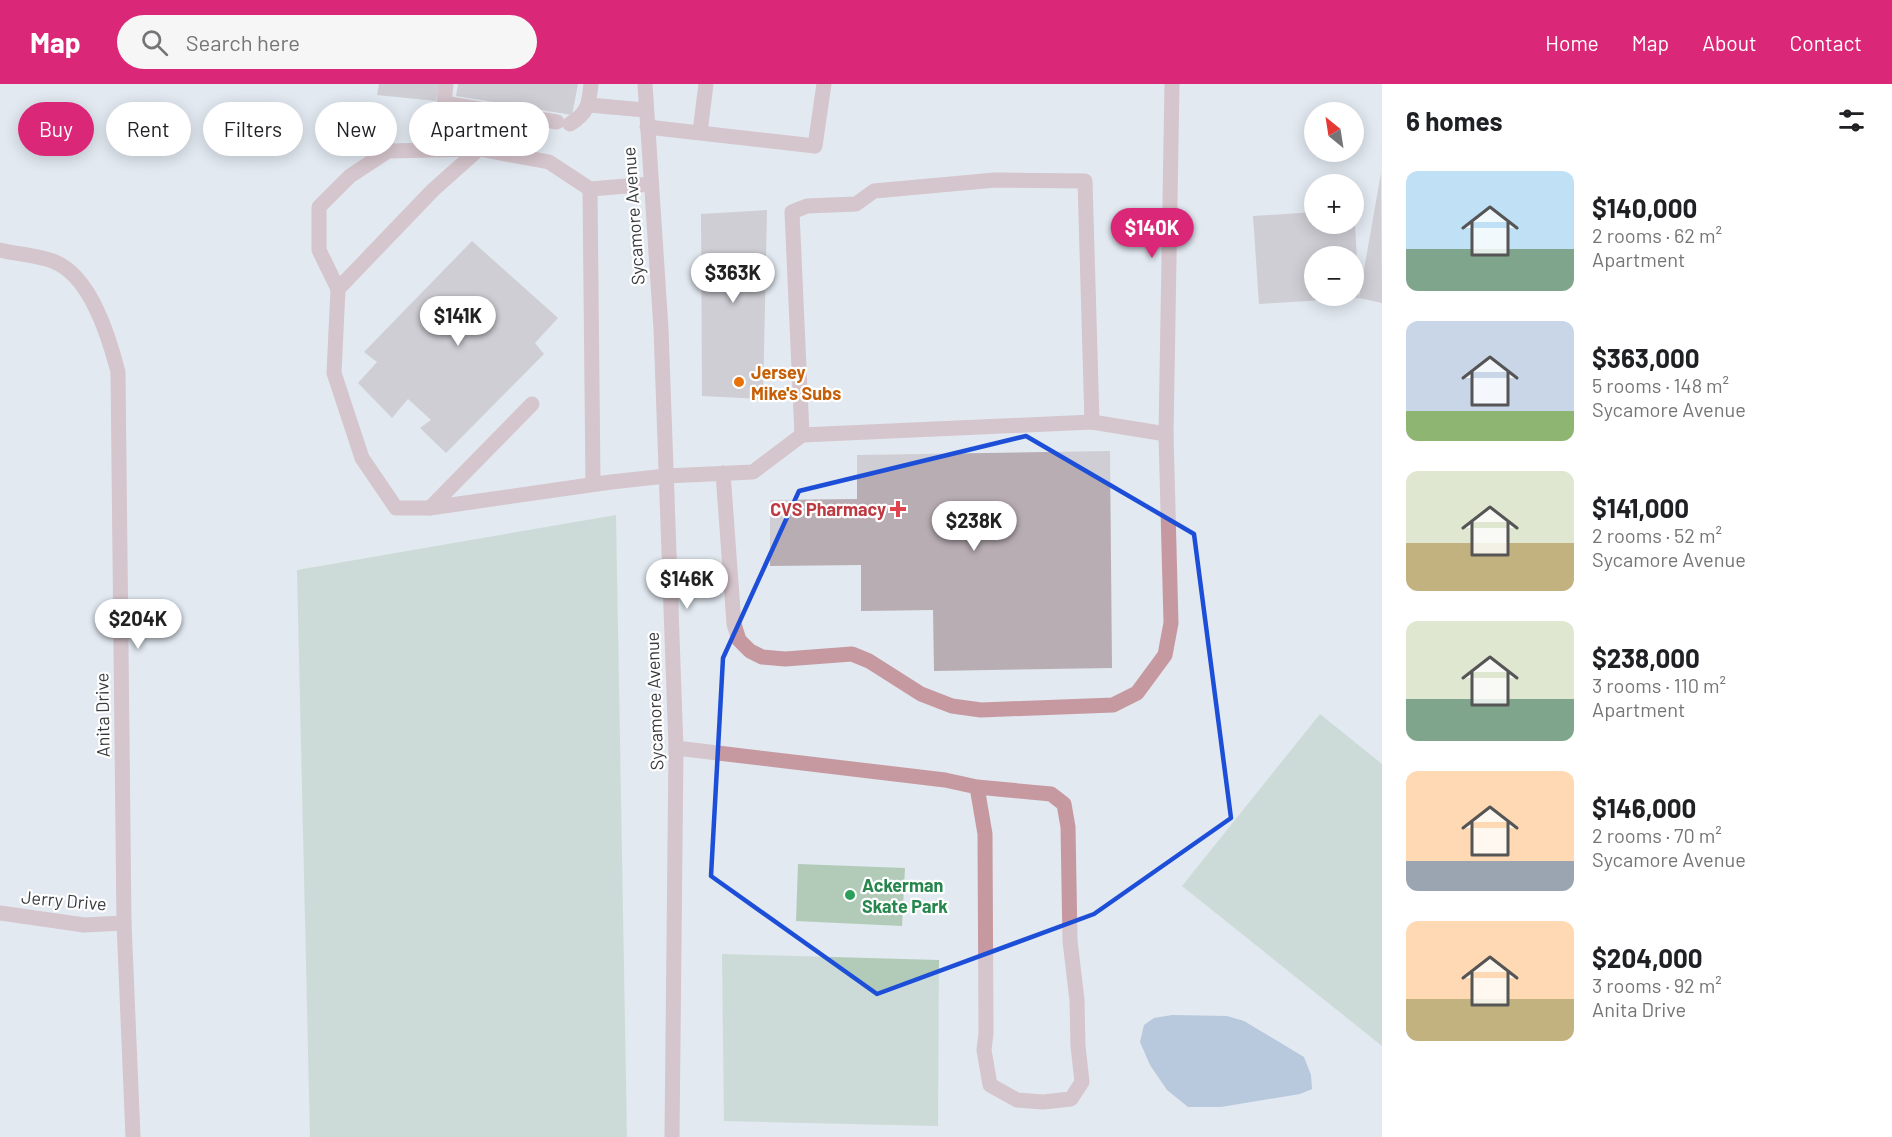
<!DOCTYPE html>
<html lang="en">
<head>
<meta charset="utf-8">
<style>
  body { margin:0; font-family:Barlow,sans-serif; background:#f6f6f6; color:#202124; height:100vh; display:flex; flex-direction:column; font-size:22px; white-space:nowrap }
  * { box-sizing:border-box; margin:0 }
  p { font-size:20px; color:#757577 }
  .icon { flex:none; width:33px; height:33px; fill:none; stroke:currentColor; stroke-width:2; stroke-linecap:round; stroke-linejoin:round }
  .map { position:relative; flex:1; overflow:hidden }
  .drawer { display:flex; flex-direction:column; background:#fff; width:510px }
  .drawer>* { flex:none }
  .hud { position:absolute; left:18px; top:18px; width:570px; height:54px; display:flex; gap:12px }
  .needle { width:39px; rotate:330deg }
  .tools { position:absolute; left:1304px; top:18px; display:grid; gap:12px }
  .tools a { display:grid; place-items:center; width:60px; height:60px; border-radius:50%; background:#fff; box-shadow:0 3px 15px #0003; font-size:30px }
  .price { position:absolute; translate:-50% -51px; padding:0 14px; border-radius:21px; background:#fff; color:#222; font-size:20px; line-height:39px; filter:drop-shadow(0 2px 3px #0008) }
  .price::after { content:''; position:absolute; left:50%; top:36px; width:18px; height:14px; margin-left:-9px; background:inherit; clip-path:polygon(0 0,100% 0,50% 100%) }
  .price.active { background:#db2777; color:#fff }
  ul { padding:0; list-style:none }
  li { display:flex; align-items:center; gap:18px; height:150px; padding:0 24px }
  li span { display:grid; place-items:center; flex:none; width:168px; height:120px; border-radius:12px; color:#555 }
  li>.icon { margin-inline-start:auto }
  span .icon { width:72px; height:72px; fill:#fffc; stroke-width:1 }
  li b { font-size:26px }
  h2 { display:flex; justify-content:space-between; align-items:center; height:72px; padding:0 24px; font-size:26px }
  .chip { padding:0 21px; border-radius:27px; background:#fff; box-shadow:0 3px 15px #0003; font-size:21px; line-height:54px }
  .chip.active { background:#db2777; color:#fff }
  header { display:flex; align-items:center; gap:36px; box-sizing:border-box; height:84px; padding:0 30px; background:#db2777; color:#fff }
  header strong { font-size:28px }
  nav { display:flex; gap:33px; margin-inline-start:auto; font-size:21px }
  .search { width:420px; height:54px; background:#f6f6f6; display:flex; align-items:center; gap:15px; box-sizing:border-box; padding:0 21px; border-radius:33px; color:#757577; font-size:22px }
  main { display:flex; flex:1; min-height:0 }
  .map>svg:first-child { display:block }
  .green { fill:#b2cbb8 }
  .water { fill:#859fc5 }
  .building { fill:#b8adb3; fill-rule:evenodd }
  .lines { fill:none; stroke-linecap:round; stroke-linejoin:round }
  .minor { stroke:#c699a1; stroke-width:15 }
  .marked { fill:none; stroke:#1d4ed8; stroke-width:4.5; stroke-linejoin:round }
  .food-dot { fill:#e8710a; stroke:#fff; stroke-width:2 }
  .health-dot { fill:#e0444e; stroke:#fff; stroke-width:2 }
  .leisure-dot { fill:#2e9e5b; stroke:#fff; stroke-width:2 }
  .labels { text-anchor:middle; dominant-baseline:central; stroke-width:4.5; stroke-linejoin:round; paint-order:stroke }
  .street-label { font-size:18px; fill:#373a3d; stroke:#fff }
  .food-label { font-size:18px; font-weight:bold; fill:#c56008; stroke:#fff; text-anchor:start }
  .health-label { font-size:18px; font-weight:bold; fill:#be3a42; stroke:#fff; text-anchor:end }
  .leisure-label { font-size:18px; font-weight:bold; fill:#27864d; stroke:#fff; text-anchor:start }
</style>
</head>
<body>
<header>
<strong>Map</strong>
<div class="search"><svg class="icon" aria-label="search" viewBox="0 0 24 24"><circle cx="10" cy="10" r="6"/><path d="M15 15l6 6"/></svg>Search here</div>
<nav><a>Home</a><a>Map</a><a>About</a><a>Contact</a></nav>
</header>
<main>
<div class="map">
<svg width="1382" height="1053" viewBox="0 0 1382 1053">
  <rect width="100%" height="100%" fill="#e2e9f1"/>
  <g class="green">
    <polygon points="616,431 627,1053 310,1053 297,486"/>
    <polygon points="1320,630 1382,680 1382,962 1182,802"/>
    <polygon points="798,780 905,784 902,842 796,837"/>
    <polygon points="722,870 939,876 938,1042 724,1037"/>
  </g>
  <polygon class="water" points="1172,931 1227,932 1244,937 1304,973 1311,991 1312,1005 1300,1010 1221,1023 1188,1023 1167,1006 1150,981 1140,958 1144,941 1154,934"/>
  <g class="building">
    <polygon points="379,0 439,0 436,17 377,11"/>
    <polygon points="458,0 578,0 572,31 456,12"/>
    <path d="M 1381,89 L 1382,219 L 1359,214 L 1259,220 L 1253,132 L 1314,128 L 1314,140 L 1355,140 L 1359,214 ZM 1314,172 L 1353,172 L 1353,212 L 1314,212 Z"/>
    <polygon points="767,126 763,315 702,312 701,130"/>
    <polygon points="472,157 558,234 535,259 544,270 446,369 420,344 431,336 408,315 392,334 358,299 377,278 364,268"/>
    <polygon points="1110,367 1112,584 934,587 933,526 861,527 861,481 770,482 770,416 857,415 857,371"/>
  </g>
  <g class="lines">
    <g class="minor">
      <polyline points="446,0 444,19 557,38"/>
      <polyline points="645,0 661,245 676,664 672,1053"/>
      <polyline points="589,21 645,26"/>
      <path d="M 570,40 C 588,29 589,20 591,0"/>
      <polyline points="647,43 815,62 824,0"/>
      <polyline points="700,48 706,0"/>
      <polyline points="479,65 433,106 338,205 334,289 362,374 396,424 430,424 611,398 666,392 753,388 802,351 792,128 807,122 856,120 874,107 995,96 1085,97 1092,338 1166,350"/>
      <polyline points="590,105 593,400"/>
      <path d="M 0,166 C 16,170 41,172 55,178 C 91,193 109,253 118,288 L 124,839 L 133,1053"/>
      <polyline points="338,205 319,166 319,123 350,92 388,67 479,65 549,78 590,105 651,100"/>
      <polyline points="802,351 1092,338"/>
      <polyline points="723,389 734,540 739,556 750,567 762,573 785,575 852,570 869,577 921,610 952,622 981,626 1113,621 1137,609 1165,571 1171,539 1166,350 1172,0"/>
      <polyline points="430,424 532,320"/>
      <polyline points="676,664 945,696 977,703 1051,710 1064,720 1068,743 1070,857 1077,916 1078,962 1082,998 1071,1015 1043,1018 1017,1016 990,1001 984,966 986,949 985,750 977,703"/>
      <polyline points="0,829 84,841 124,839"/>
    </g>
  </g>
  <path d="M0 0H1382V1053H0ZM 1026,352 L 1194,450 L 1231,734 L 1094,830 L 877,910 L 711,792 L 723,574 L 799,407 Z" fill="#e2e9f1" fill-opacity=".55" fill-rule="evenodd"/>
  <path class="marked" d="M 1026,352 L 1194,450 L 1231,734 L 1094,830 L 877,910 L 711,792 L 723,574 L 799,407 Z"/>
  <circle class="food-dot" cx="739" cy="298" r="6"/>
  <path class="health-dot" d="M895 416h6v6h6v6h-6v6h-6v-6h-6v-6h6z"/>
  <circle class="leisure-dot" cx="850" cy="811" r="6"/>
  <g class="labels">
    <g class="street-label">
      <text transform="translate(633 132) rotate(-94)">Sycamore Avenue</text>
      <text transform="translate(654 617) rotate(-92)">Sycamore Avenue</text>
      <text transform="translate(102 631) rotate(-91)">Anita Drive</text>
      <text transform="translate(64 816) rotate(5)">Jerry Drive</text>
    </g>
    <g class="food-label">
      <text x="751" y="288">Jersey<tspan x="751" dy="21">Mike's Subs</tspan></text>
    </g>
    <g class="health-label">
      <text x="886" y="425">CVS Pharmacy</text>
    </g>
    <g class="leisure-label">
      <text x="862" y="801">Ackerman<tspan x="862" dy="21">Skate Park</tspan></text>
    </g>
  </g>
</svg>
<div class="tools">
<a><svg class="needle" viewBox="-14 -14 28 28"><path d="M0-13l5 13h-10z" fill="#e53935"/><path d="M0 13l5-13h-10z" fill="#757577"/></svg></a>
<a>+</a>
<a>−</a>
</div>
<b class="price active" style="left:1152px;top:175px">$140K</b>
<b class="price" style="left:733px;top:220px">$363K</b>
<b class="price" style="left:458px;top:263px">$141K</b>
<b class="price" style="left:974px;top:468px">$238K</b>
<b class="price" style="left:687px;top:526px">$146K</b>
<b class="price" style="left:138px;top:566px">$204K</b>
<div class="hud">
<a class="chip active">Buy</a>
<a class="chip">Rent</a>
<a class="chip">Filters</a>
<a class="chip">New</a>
<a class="chip">Apartment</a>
</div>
</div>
<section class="drawer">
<h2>6 homes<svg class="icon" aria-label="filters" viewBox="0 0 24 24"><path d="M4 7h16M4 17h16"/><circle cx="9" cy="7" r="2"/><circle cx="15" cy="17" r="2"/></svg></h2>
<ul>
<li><span style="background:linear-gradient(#bfe0f5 65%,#7fa58c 0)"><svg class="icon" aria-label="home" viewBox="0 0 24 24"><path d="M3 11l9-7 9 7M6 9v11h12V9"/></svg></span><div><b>$140,000</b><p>2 rooms · 62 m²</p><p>Apartment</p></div></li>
<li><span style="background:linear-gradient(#c9d6e8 75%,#8fb573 0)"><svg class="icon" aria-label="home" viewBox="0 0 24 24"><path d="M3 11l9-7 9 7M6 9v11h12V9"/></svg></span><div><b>$363,000</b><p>5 rooms · 148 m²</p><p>Sycamore Avenue</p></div></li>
<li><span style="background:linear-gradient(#dfe7d0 60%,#c2b280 0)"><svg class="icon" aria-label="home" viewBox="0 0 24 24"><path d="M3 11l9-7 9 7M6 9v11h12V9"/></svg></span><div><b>$141,000</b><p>2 rooms · 52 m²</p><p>Sycamore Avenue</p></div></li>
<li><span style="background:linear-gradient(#dfe7d0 65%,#7fa58c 0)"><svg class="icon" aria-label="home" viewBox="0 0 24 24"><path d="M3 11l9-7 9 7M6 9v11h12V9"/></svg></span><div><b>$238,000</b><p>3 rooms · 110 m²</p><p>Apartment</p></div></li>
<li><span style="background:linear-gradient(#ffd9b3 75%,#9aa5b1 0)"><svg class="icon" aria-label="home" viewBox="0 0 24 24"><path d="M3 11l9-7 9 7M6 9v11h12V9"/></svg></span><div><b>$146,000</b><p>2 rooms · 70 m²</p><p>Sycamore Avenue</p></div></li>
<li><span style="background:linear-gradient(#ffd9b3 65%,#c2b280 0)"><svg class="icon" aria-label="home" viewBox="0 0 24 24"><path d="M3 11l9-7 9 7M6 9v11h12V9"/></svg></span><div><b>$204,000</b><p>3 rooms · 92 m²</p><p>Anita Drive</p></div></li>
</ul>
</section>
</main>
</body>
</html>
